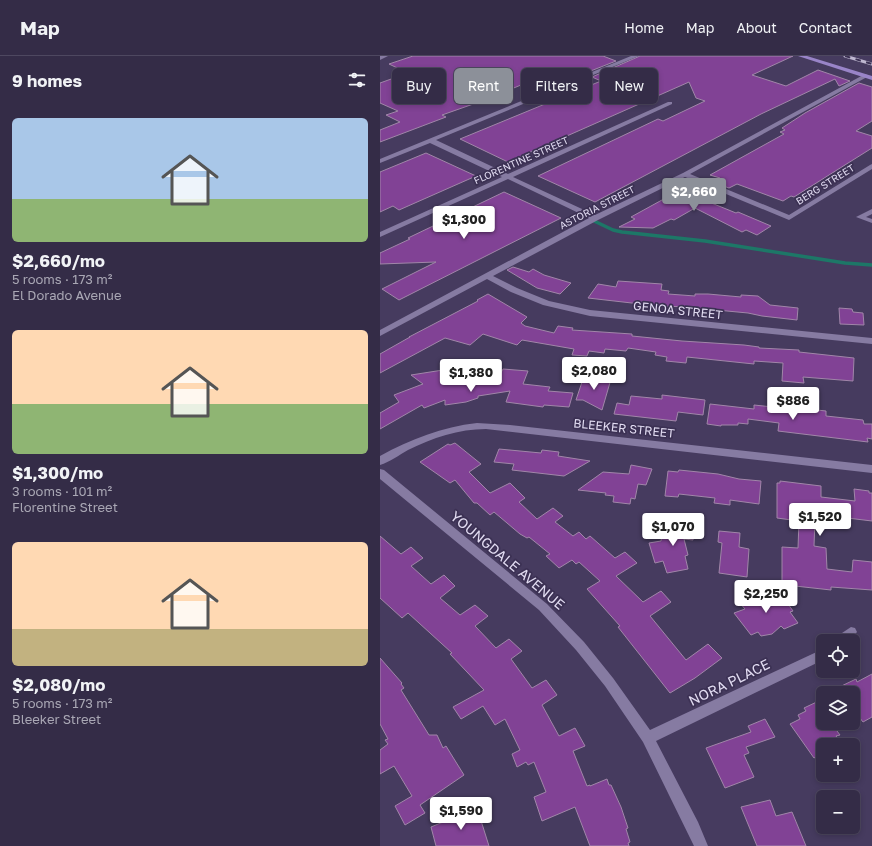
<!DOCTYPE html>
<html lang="en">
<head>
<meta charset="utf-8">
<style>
  body { margin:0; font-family:"Golos Text",sans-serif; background:#3c344e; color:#f1f3f6; height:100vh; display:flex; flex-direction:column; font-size:15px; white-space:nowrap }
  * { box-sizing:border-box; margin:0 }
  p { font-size:13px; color:#a9a7b4 }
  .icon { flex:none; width:22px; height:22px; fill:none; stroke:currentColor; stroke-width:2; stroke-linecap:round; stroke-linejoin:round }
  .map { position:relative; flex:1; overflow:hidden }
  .drawer { display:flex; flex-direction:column; background:#342c47; width:380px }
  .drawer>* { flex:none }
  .hud { position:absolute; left:12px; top:12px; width:380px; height:36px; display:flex; gap:8px }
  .fabs { position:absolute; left:436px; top:578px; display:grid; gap:8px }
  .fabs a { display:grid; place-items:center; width:44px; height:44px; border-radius:6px; background:#342c47; box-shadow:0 2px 6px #0003,0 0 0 1px #4e4860; font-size:20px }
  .price { position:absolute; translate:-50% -34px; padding:0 9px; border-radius:4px; background:#fff; color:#222; font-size:13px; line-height:26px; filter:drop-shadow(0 1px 2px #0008) }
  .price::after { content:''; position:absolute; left:50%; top:24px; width:12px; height:9px; margin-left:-6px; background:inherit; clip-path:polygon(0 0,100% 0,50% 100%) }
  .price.current { background:#8c9099; color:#fff }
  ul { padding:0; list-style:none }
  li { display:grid; align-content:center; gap:8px; height:212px; padding:0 12px }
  li span { display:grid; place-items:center; height:124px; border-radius:6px; color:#555 }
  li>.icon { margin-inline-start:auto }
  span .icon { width:72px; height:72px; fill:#fffc; stroke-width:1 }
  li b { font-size:17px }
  h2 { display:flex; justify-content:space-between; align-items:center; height:48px; padding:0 12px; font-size:17px }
  .tag { padding:0 14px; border-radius:6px; background:#342c47; box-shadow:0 2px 6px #0003,0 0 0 1px #4e4860; font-size:14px; line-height:36px }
  .tag.current { background:#8c9099; color:#fff }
  header { display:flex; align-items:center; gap:24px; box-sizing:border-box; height:56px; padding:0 20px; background:#342c47; border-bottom:1px solid #4e4860 }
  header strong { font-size:19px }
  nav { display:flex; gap:22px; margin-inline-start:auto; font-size:14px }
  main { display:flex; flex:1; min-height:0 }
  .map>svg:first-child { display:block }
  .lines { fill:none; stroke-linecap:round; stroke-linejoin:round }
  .stream { stroke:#1d7767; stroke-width:3.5 }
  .building { fill:#814295; stroke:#a186a9 }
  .minor { fill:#867ba2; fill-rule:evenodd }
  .major { fill:#9984c8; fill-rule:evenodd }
  .rail-casing { stroke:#bfb8d1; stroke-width:3 }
  .rail { stroke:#3c3154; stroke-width:2; stroke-dasharray:5.5; stroke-linecap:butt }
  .labels { text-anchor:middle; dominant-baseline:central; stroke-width:3.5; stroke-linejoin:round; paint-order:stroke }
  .far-street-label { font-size:10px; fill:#e2dcf2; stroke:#3c3154 }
  .street-label { font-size:12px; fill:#e2dcf2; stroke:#3c3154 }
  .near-street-label { font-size:14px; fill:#e2dcf2; stroke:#3c3154 }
</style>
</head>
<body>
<header>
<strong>Map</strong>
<nav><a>Home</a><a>Map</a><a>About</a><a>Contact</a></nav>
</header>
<main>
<section class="drawer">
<h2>9 homes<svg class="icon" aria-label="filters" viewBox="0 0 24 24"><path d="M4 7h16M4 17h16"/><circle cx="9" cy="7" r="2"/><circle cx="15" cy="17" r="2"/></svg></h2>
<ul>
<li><span style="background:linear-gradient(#a9c7e8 65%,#8fb573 0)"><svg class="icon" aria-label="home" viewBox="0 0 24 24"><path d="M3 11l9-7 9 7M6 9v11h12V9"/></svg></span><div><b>$2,660/mo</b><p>5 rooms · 173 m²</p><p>El Dorado Avenue</p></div></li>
<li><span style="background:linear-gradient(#ffd9b3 60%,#8fb573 0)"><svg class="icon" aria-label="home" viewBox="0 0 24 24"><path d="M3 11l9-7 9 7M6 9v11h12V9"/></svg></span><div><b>$1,300/mo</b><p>3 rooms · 101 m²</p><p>Florentine Street</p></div></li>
<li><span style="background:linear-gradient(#ffd9b3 70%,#c2b280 0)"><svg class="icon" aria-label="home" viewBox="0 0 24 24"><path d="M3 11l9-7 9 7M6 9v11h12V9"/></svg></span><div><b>$2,080/mo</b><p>5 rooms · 173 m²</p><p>Bleeker Street</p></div></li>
</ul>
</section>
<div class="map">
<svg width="492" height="790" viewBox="0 0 492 790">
  <rect width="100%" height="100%" fill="#463b5f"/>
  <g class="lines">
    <polyline class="stream" points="212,164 233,174 242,176 325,185 465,207 492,209"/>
  </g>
  <g class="building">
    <polygon points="33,0 223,0 236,5 203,18 189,13 162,23 158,22 124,36 127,37 124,38 126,39 105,47 99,46 62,59 66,61 0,86 0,74 20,66 6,59 18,55 0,47 0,27 28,17 9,8"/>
    <polygon points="260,0 413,0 372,19 406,30 438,14 470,25 459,30 455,23 381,58 215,146 158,120 278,63 283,65 325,45 316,42 309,26 128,106 80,83 221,25 212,21"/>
    <polygon points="479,27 492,31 492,65 476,75 492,80 492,92 414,141 411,140 403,145 357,128 349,132 333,126 340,122 330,119 404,78 400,76 405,74 402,72 425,57"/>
    <polygon points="46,97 96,120 19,154 13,150 0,156 0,116"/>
    <polygon points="325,131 340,137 329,146 356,157 358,156 391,170 377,179 366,174 362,176 315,152 294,164 291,163 273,172 239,171 255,163 251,161 302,133 312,138"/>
    <polygon points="124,136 181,162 19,244 2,233 56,206 0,208 0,197 30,183 28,182"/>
    <polygon points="133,211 149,216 153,213 164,219 191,227 180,238 157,232 127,214"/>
    <polygon points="238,225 282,228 281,234 289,235 288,238 315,240 315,238 328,238 361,241 361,239 378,240 390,249 418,252 417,264 382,260 368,257 326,253 326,254 311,253 312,251 278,250 208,242 218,228 236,231"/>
    <polygon points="108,238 147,261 141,267 145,270 174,277 178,270 193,272 192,274 252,278 252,280 302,285 364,289 379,291 379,292 419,294 419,296 474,302 473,325 423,321 424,327 402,325 403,307 374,305 374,308 307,301 306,307 286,305 287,301 275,299 276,296 248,292 246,295 225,293 224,297 209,295 207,300 192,299 194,293 142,284 137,289 103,278 90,289 65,282 0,317 0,298 30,281 29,281 98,245 97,244"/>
    <polygon points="459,252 472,253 473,256 483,257 484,269 460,268"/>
    <polygon points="123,313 148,315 143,328 170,331 168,335 193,337 189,351 164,349 163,351 126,346 130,335 98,340 98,342 86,346 65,349 65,344 44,352 42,349 0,373 0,357 19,346 14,339 43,328 31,319 63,314 65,325 92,321 93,325 118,322"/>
    <polygon points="204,320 231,323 222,354 203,344 196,344"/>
    <polygon points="282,339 325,344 323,359 298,356 296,365 234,358 237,347 249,349 251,340 282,343"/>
    <polygon points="330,348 374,353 374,349 393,351 393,349 446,355 446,360 483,364 484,368 492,368 492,383 487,382 488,386 398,375 399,367 368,363 368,368 358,367 358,369 341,369 341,370 327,368"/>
    <polygon points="75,387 101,408 89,416 110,437 130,427 145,442 139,446 157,463 173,452 183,460 175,466 193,480 199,476 206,483 210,480 235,502 245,496 257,507 236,520 263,546 281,535 291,546 270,560 306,604 328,588 342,602 315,622 290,637 238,571 240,570 207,533 220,525 199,506 196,508 192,504 179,512 166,500 170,498 149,481 147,482 140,478 114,456 110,459 97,447 94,447 75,424 70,427 40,406 68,388 70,389"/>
    <polygon points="119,393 161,397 162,394 179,396 178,400 210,405 184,420 132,414 134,408 114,406"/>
    <polygon points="251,409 272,413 266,429 258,428 255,443 251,442 250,448 233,446 234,440 225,439 226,437 198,434 223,416 249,418"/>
    <polygon points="299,414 338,418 359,423 381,425 379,448 350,444 350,449 334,447 335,442 299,438 298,441 285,440 288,415 298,416"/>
    <polygon points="400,425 441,430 441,441 475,445 474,433 489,435 489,437 492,437 492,465 451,460 451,464 435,462 434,490 446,492 447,513 472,516 473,504 492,506 492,534 451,531 451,534 397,528 404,525 402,525 402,491 418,492 419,465 397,462 397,427 400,427"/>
    <polygon points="284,466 295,467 294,469 315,471 313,484 304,483 308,499 305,500 308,513 287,517 283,505 275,507 269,487 281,485"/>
    <polygon points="339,475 360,477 359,491 369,493 367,521 339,517 342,487 338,486"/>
    <polygon points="0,480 21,498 31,491 43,502 31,510 51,528 64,519 75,530 60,542 80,559 95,549 108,560 95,570 116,592 129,583 142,595 131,603 152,632 166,624 177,639 162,649 179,680 195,672 205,690 193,695 207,730 210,729 210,730 227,723 229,729 231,729 241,751 248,772 246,773 250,786 248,787 249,790 210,790 195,751 162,765 154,741 166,736 154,706 148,709 146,706 137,711 132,698 140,694 125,663 115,669 103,650 81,663 73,651 104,634 70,598 72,597 28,557 22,562 0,542"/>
    <polygon points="376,538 401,538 413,555 410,556 418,567 404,573 401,570 392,578 381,580 378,576 371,579 354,557 365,553 359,546"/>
    <polygon points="0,602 22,627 21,628 24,632 21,634 49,679 57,679 63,692 66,690 84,719 40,749 45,757 25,769 15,750 32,740 14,710 0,718 0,694 8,688 5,684 8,683 0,668"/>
    <polygon points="492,618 492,661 483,666 473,653 473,637 447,637 476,623 477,626"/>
    <polygon points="443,643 443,667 451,667 460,679 456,680 463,689 443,689 443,697 434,702 410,668 420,663 418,659 426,655 424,652"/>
    <polygon points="385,663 395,681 366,691 369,697 364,699 374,721 345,732 326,692 371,676 368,670"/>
    <polygon points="390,744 396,760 412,756 426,790 377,790 361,751"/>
    <polygon points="97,752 109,790 56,790 51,771"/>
  </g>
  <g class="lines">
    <g class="minor">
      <polygon points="0,0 8,0 0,4"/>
      <polygon points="251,0 259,0 56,84 128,118 288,46 292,46 292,48 133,121 215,159 303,117 485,18 487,19 487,21 310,118 409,159 490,109 492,108 492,113 409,164 305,121 218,164 113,220 137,232 169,245 210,254 492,282 492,288 210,260 163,249 131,236 107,223 0,280 0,274 209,162 128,123 0,181 0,176 122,121 50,87 0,107 0,103"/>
      <polygon points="492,153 492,158 486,161 492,163 492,167 476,161"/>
      <path d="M 97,367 L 130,369 L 492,409 L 492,417 L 106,373 C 79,373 52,382 28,394 C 19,399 10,406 0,409 L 0,400 C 31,383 62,371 97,367 Z"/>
      <polygon points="0,413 4,414 167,548 204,586 233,622 270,674 443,593 443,604 276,685 318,766 328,790 314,790 263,686 225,630 196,594 159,554 0,423"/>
      <polygon points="471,571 475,572 477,576 469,585 454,585 456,581"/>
    </g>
    <polygon class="major" points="418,0 427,0 492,20 492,24"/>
    <defs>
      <polyline id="rail" points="465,0 492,8"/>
    </defs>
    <use href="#rail" class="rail-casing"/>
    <use href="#rail" class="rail"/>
  </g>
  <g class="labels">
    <g class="far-street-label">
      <text transform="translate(141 104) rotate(-24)">FLORENTINE STREET</text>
      <text transform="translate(445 128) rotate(-32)">BERG STREET</text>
      <text transform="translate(217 151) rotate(-27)">ASTORIA STREET</text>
    </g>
    <g class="street-label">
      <text transform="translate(298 254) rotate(6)">GENOA STREET</text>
      <text transform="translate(244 372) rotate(6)">BLEEKER STREET</text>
    </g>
    <g class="near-street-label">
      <text transform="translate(128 504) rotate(40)">YOUNGDALE AVENUE</text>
      <text transform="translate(349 626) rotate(-26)">NORA PLACE</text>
    </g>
  </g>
</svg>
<div class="fabs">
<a><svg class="icon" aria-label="locate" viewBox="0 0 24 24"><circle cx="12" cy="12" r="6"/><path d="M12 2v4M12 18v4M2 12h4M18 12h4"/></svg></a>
<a><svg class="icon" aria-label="layers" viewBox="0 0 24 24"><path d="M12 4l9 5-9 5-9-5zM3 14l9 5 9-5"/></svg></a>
<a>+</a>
<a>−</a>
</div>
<b class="price current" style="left:314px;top:156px">$2,660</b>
<b class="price" style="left:84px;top:184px">$1,300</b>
<b class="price" style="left:214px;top:335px">$2,080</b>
<b class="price" style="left:91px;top:337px">$1,380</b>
<b class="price" style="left:413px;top:365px">$886</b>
<b class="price" style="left:440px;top:481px">$1,520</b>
<b class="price" style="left:293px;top:491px">$1,070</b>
<b class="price" style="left:386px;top:558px">$2,250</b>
<b class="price" style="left:81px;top:775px">$1,590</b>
<div class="hud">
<a class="tag">Buy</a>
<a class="tag current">Rent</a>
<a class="tag">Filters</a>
<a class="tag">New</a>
</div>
</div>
</main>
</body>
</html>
